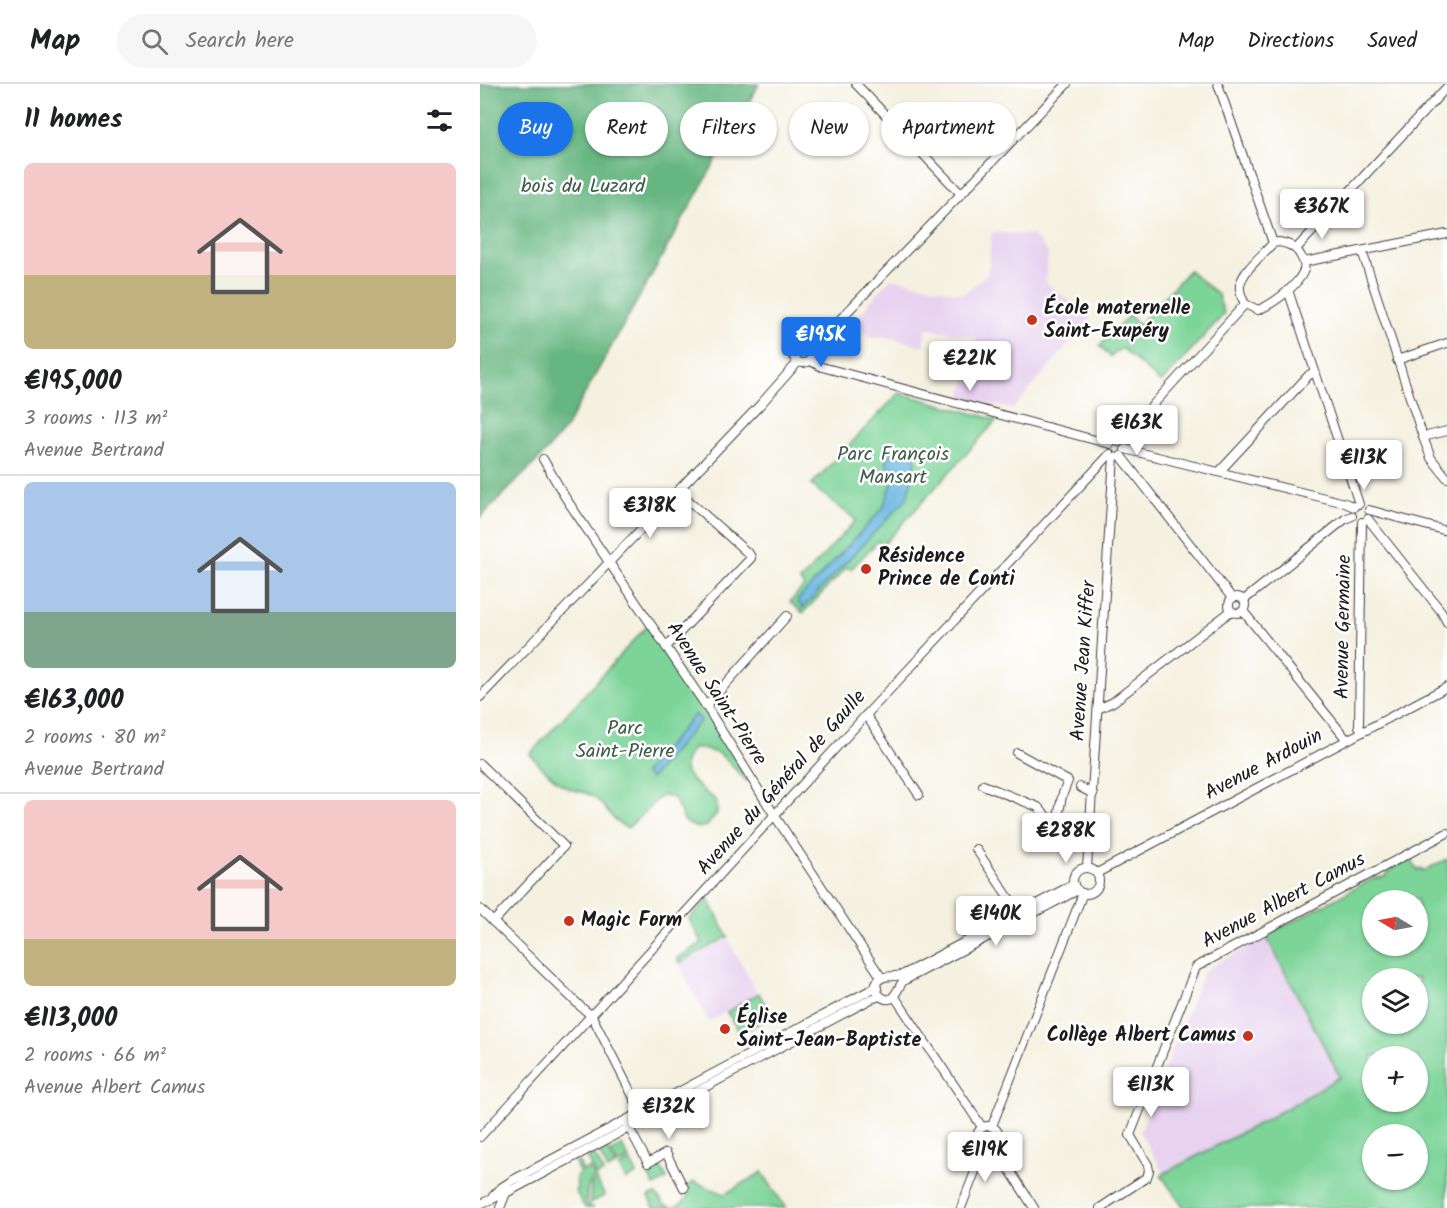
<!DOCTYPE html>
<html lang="en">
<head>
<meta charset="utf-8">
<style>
  body { margin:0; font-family:Kalam,sans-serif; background:#f6f6f6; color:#202124; height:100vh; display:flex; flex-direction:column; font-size:22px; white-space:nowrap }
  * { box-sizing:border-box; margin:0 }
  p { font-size:20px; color:#757577 }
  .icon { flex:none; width:33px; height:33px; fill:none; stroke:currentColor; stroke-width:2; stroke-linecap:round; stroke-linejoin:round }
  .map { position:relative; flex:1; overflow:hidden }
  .side { display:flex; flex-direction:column; background:#fff; width:480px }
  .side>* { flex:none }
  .banner { position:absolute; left:18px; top:18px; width:570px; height:54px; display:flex; gap:12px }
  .needle { width:39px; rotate:280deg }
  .tools { position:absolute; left:882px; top:806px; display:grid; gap:12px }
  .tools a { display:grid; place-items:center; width:66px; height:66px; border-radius:50%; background:#fff; box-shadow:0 2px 4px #0004; font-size:30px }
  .price { position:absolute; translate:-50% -51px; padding:0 14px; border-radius:6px; background:#fff; color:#222; font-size:20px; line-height:39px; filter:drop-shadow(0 2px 3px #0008) }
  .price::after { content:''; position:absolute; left:50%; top:36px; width:18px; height:14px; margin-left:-9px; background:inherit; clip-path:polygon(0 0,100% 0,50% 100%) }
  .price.on { background:#1a73e8; color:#fff }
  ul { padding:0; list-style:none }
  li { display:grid; align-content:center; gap:12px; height:318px; padding:0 24px }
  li+li { border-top:2px solid #e0e0e0 }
  li span { display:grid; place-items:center; height:186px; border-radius:9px; color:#555 }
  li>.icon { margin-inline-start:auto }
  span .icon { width:108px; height:108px; fill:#fffc; stroke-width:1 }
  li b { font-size:26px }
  h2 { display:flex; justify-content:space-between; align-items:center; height:72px; padding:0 24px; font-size:26px }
  .tag { padding:0 21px; border-radius:27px; background:#fff; box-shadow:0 2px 4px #0004; font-size:21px; line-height:54px }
  .tag.on { background:#1a73e8; color:#fff }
  header { display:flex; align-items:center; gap:36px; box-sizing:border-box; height:84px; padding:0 30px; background:#fff; border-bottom:2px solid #e0e0e0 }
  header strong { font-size:28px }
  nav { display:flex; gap:33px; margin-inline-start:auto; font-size:21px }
  .search { width:420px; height:54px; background:#f6f6f6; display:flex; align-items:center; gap:15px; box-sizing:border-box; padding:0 21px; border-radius:33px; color:#757577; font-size:22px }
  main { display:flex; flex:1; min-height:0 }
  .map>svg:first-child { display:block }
  .built { fill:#e7d2ef }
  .green { fill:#7dd499; stroke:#4c785a; stroke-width:1.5; fill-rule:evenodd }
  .forest { fill:#66b681; stroke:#41694e; stroke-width:1.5 }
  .water { fill:#67b6e2; stroke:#42697f; stroke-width:1.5 }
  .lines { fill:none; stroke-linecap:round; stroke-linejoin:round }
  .minor-casing { stroke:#3d3c3a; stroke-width:10 }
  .minor { stroke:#fff; stroke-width:8 }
  .poi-dot { fill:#c8321e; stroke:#fff; stroke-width:2 }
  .labels { text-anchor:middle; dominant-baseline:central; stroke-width:5; stroke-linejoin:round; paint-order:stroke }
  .park-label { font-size:20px; fill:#3e5c48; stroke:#fff }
  .poi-label { font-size:20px; font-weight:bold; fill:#1c1c1c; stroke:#fff; text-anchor:start }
  .street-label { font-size:20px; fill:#1c1c1c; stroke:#fff }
</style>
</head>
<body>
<header>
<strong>Map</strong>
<div class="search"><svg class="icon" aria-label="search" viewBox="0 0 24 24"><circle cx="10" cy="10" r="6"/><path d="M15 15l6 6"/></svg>Search here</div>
<nav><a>Map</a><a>Directions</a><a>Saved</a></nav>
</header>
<main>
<section class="side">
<h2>11 homes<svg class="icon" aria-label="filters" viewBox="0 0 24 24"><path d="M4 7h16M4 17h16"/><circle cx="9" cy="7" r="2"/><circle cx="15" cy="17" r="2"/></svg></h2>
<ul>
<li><span style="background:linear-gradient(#f6c9c9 60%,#c2b280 0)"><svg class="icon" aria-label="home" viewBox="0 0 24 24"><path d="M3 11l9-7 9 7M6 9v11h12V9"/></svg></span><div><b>€195,000</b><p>3 rooms · 113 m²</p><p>Avenue Bertrand</p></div></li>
<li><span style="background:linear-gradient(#a9c7e8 70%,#7fa58c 0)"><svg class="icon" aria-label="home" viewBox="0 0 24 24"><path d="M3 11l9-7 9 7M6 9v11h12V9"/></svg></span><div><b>€163,000</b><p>2 rooms · 80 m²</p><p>Avenue Bertrand</p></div></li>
<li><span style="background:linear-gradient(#f6c9c9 75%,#c2b280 0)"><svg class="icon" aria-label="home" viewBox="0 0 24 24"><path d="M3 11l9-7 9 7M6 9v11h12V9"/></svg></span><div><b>€113,000</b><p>2 rooms · 66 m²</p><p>Avenue Albert Camus</p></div></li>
</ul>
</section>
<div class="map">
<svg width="967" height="1124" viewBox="0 0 967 1124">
  <rect width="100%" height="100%" fill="#fff"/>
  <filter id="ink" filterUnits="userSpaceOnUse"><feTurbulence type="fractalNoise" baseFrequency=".0167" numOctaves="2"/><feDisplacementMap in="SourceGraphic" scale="12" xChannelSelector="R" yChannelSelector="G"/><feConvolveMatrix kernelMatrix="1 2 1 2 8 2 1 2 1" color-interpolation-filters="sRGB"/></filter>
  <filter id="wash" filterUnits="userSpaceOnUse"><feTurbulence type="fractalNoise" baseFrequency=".008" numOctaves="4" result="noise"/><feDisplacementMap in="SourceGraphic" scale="24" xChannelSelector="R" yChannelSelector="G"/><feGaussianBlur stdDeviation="1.35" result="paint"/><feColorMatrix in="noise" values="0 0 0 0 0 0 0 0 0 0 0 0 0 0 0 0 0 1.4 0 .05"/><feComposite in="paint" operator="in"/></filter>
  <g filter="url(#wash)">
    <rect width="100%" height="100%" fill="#f5f1e1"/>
    <g class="built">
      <polygon points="512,148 552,151 568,168 566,199 611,234 533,325 481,314 497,254 446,244 443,262 403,252 390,254 373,238 411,194 483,210 508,190"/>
      <polygon points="786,852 861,993 793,1032 684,1090 660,1048 714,911 725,886"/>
      <polygon points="248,855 277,909 229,938 199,881"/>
    </g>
    <g class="green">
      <polygon points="709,186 738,211 744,230 681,299 643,265 638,266 631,273 620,262 649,231 659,241"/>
      <polygon points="419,309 517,336 403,461 398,457 371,485 367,483 323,529 310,518 324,502 320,497 376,436 331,401"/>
      <path d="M 168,541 L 270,693 L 267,697 L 240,670 L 215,663 C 189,687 218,702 237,717 L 237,729 L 227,742 L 217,744 L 205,738 L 194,714 L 182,711 L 148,744 C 132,739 127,723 114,713 C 106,707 97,708 88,704 C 77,699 58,680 50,670 Z"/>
      <path d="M 931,775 L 937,786 L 941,784 L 943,787 L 967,775 L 967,1124 L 704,1124 L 681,1091 L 793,1032 L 860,993 L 786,852 L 894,794 L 905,793 L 911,785 ZM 892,816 L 938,816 L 938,861 L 892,861 ZM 892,894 L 938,894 L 938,939 L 892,939 ZM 892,972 L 938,972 L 938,1017 L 892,1017 ZM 892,1050 L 938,1050 L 938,1095 L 892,1095 Z"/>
      <polygon points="228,814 248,853 199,879 197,874 222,859 209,835"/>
      <polygon points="279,909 291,932 260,950 247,928"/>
      <polygon points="142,1061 149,1075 137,1081 131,1068"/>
      <polygon points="126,1063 135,1082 128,1086 118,1067"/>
      <polygon points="114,1070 124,1088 117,1092 107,1073"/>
      <polygon points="150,1077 157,1090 146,1096 139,1083"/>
      <path d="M 99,1078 L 103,1087 L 110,1084 L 115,1093 C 107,1099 106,1110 107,1120 L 113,1124 L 105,1124 L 95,1106 L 97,1105 L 96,1092 L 100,1090 L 95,1079 Z"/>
      <polygon points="180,1081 187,1095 174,1102 167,1089"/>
      <polygon points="282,1088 306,1124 174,1124 168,1113 176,1110 184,1121 193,1124 203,1119 210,1108 208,1102 214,1098 245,1110"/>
      <polygon points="116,1095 125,1112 110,1119 111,1101"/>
    </g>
    <polygon class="forest" points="0,0 279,0 85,345 63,371 0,434"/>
    <g class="water">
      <polygon points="418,364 431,368 436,378 427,414 323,524 317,517 403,424 414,394 414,390 406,379 412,367"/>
      <polygon points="215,630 221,636 170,695 164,689"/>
    </g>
  </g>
  <g filter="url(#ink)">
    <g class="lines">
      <defs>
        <g id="minor">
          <polyline points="376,0 481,110"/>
          <polyline points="738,0 793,159"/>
          <path d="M 799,158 C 807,159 814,162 819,169 C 822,174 826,180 824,186 C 818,202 793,220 778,226 L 765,220 C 762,214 759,208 760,201 C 763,186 783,171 793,159 Z"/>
          <polyline points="816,165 967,3"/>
          <polyline points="882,167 943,353 951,374 967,394"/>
          <polyline points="824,178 967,150"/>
          <polyline points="808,206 879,420"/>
          <circle cx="323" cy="269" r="10"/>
          <polyline points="331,263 346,250 587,0"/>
          <polyline points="917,276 967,259"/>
          <polyline points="330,277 342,283 630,360"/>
          <polyline points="943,353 967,347"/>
          <polyline points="639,358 765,220"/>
          <polyline points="645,365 865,419 874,423"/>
          <polyline points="641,372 752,514"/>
          <polyline points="63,375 85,413 226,622 295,732 401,893"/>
          <polyline points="740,387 829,291 834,288"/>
          <polyline points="889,426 967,447"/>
          <polyline points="888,435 961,527 967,538"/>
          <circle cx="757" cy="521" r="8"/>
          <polyline points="764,516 865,435 872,432"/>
          <polyline points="763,527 867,656"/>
          <polyline points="186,563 271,474 270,471 198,407"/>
          <polyline points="0,613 280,321 318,278"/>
          <polyline points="226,622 307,532"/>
          <polyline points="618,625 633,618 751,527"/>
          <polyline points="386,631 439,711"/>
          <polyline points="882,648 879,642 882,438"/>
          <polyline points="0,680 84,762 13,838"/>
          <polyline points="503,701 558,723 574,741 577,739 582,712 588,697 537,669"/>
          <polyline points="600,703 613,710"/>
          <polyline points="496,765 539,829"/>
          <polyline points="607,784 634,373"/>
          <circle cx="606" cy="797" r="13"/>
          <polyline points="617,789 967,603"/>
          <path d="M 594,800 L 424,890 C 413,895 404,888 396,899 L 398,910 C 413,924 416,907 423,897 L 598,806"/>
          <polyline points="0,825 101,923 112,932 163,1032"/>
          <polyline points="415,913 502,1043"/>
          <polyline points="147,1040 168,1079 186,1069 204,1104"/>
          <circle cx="508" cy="1053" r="11"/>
          <polyline points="512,1042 603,809"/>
          <polyline points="0,1053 386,631 630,370"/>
          <polyline points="515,1063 554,1124"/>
          <polyline points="13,1112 22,1103 33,1096 396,903"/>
          <polyline points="0,1120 26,1109 391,915 400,912"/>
          <polyline points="20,1124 26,1109"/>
          <polyline points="481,1124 504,1064"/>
          <polyline points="620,1124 667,1093 669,1087 668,1081 650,1051 716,883 967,749"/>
        </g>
      </defs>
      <use href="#minor" class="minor-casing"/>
      <use href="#minor" class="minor"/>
    </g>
  </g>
  <g class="poi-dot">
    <circle cx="552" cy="236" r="6"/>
    <circle cx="386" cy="485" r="6"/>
    <circle cx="89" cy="837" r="6"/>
    <circle cx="245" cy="945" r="6"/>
    <circle cx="768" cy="952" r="6"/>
  </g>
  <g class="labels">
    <g class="park-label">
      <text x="103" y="103">bois du Luzard</text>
      <text x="413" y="371">Parc François<tspan x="413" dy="23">Mansart</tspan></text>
      <text x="145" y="645">Parc<tspan x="145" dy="23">Saint-Pierre</tspan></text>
    </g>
    <g class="poi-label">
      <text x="564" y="225">École maternelle<tspan x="564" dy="23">Saint-Exupéry</tspan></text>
      <text x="398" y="473">Résidence<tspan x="398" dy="23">Prince de Conti</tspan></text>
      <text x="101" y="837">Magic Form</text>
      <text x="257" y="934">Église<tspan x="257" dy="23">Saint-Jean-Baptiste</tspan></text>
      <text x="756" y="952" text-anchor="end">Collège Albert Camus</text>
    </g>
    <g class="street-label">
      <text transform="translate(864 543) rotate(-89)">Avenue Germaine</text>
      <text transform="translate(604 577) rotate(-86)">Avenue Jean Kiffer</text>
      <text transform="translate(236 610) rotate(57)">Avenue Saint-Pierre</text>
      <text transform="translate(784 681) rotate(-28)">Avenue Ardouin</text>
      <text transform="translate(302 699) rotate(-48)">Avenue du Général de Gaulle</text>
      <text transform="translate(804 817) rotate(-28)">Avenue Albert Camus</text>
    </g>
  </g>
</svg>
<div class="tools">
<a><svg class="needle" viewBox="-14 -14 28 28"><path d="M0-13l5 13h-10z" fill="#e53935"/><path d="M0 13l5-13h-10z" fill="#757577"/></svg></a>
<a><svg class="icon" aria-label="layers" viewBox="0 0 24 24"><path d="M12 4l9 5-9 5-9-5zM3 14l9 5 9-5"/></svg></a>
<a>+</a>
<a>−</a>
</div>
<b class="price" style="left:842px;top:156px">€367K</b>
<b class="price on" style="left:341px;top:284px">€195K</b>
<b class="price" style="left:490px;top:308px">€221K</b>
<b class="price" style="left:657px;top:372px">€163K</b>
<b class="price" style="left:884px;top:407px">€113K</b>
<b class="price" style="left:170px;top:455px">€318K</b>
<b class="price" style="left:586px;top:780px">€288K</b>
<b class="price" style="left:516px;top:863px">€140K</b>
<b class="price" style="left:671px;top:1034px">€113K</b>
<b class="price" style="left:189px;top:1056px">€132K</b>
<b class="price" style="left:505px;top:1099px">€119K</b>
<div class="banner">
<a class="tag on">Buy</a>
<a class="tag">Rent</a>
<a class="tag">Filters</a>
<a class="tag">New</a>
<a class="tag">Apartment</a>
</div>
</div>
</main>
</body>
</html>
